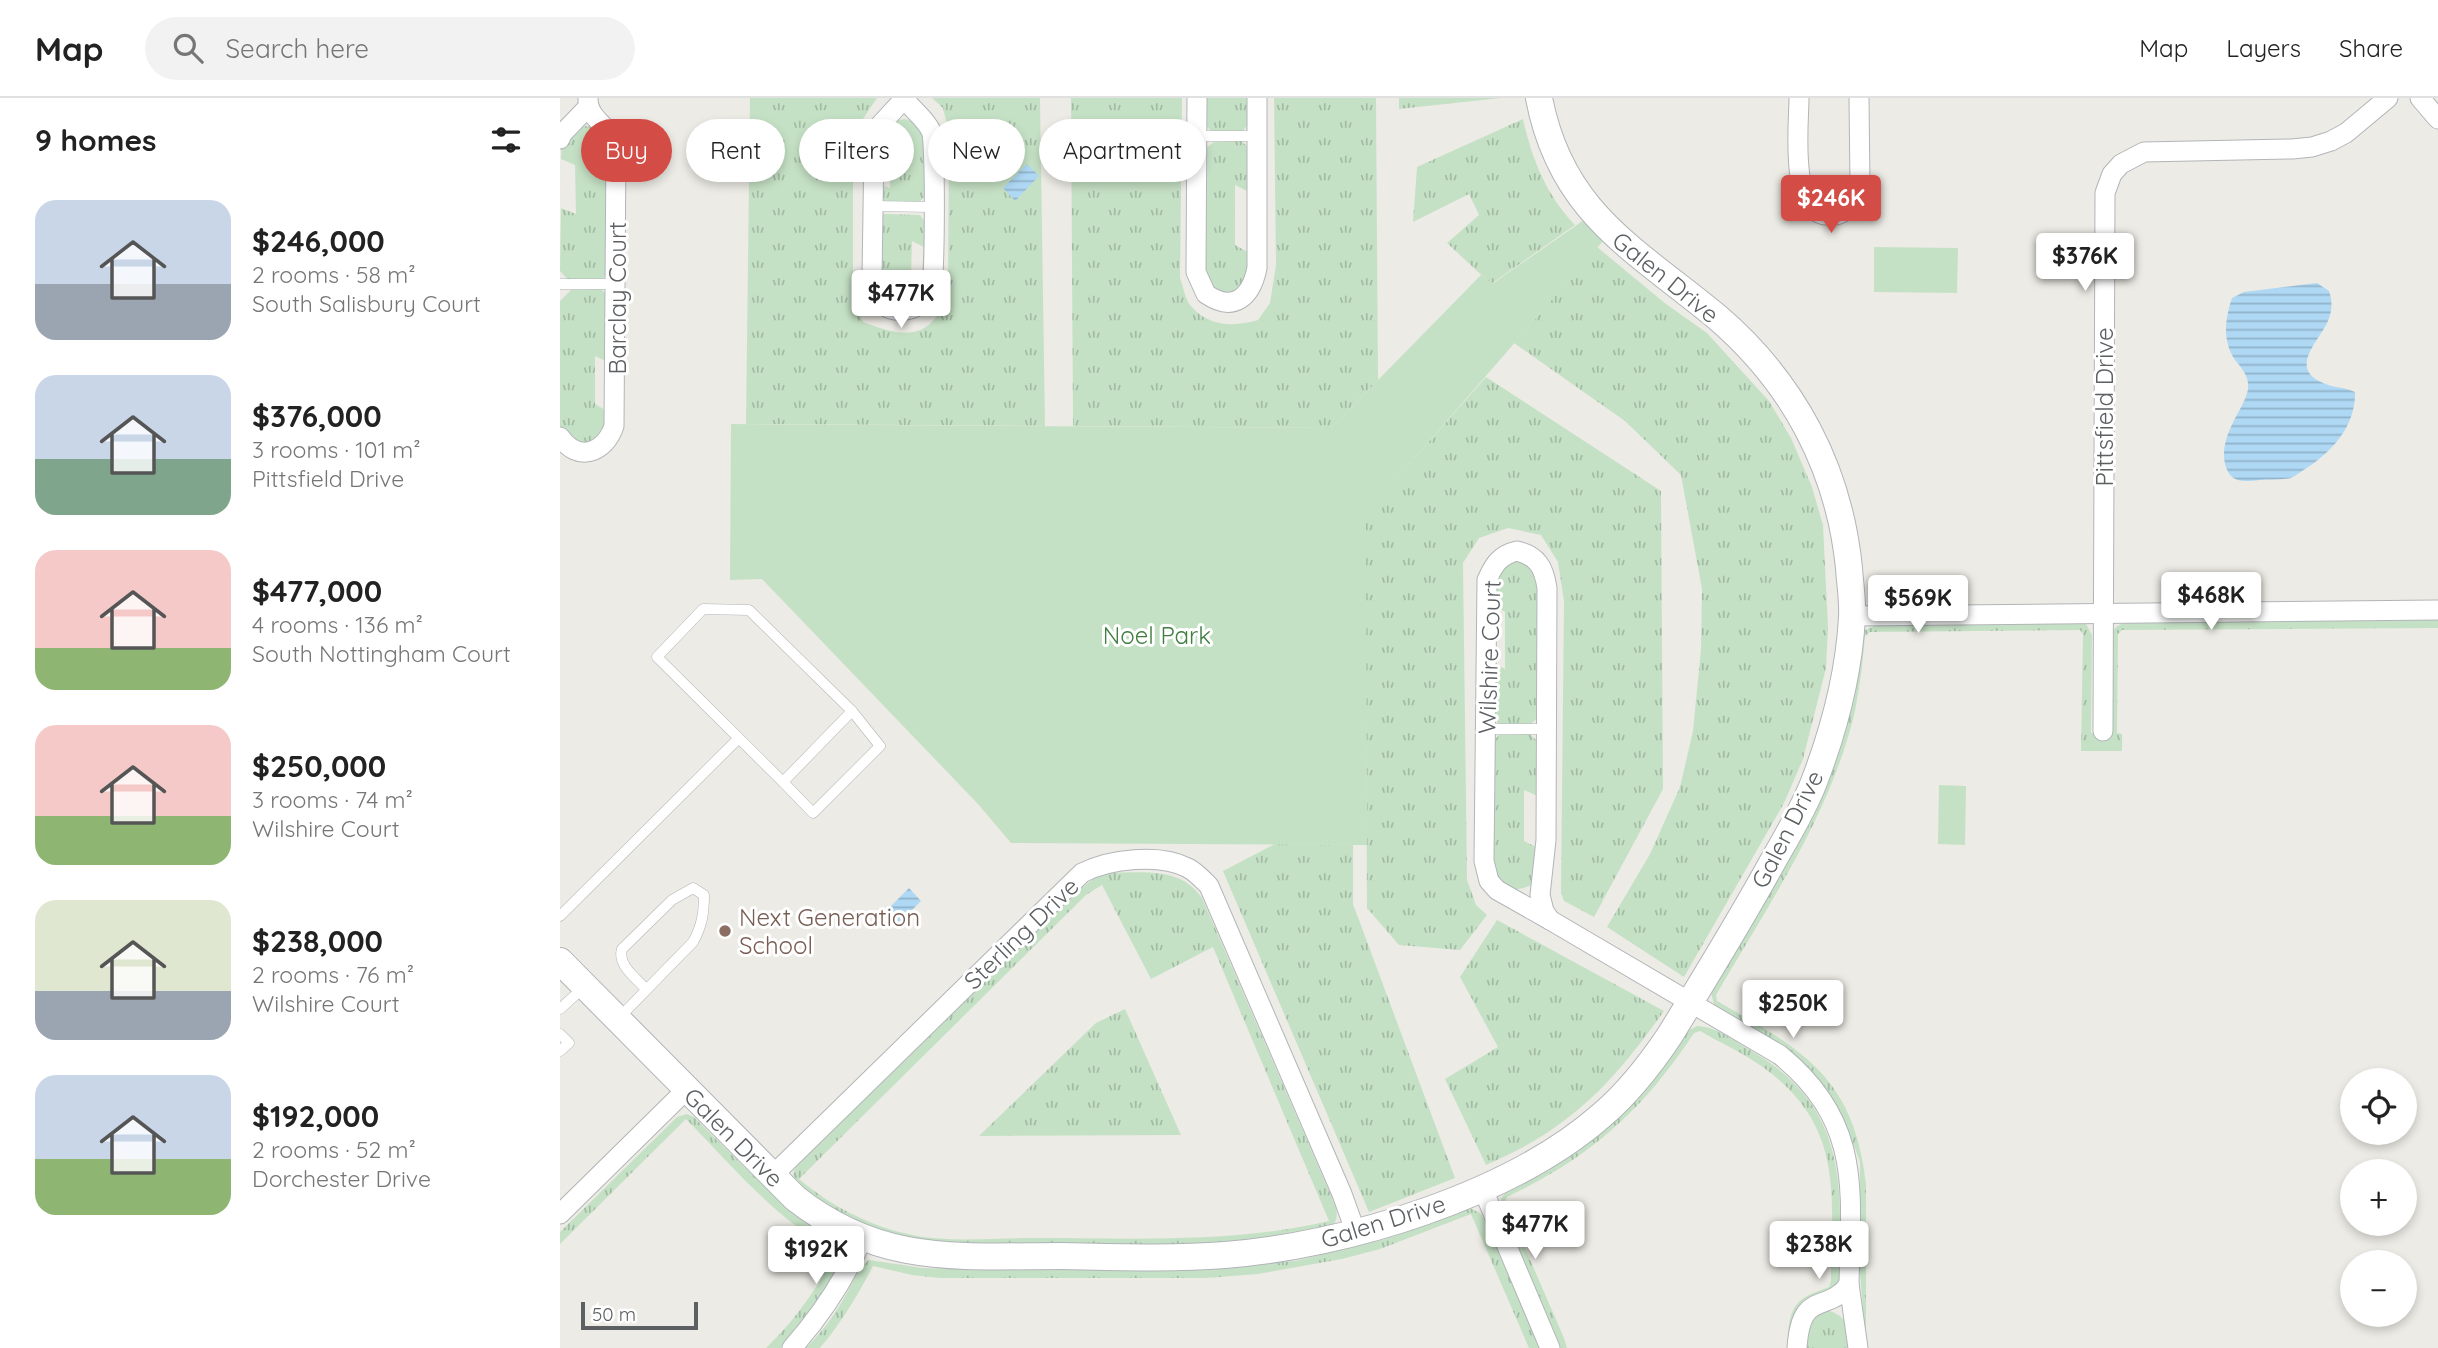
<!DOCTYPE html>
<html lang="en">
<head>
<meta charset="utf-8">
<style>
  body { margin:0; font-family:Quicksand,sans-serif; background:#f2f2f2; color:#222; height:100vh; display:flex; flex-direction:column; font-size:26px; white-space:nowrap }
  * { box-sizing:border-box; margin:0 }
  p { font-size:23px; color:#767676 }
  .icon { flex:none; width:38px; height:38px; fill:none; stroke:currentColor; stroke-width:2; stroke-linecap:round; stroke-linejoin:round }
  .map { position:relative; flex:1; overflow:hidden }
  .details { display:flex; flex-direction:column; background:#fff; width:560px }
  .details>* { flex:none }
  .guide { position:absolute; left:21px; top:21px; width:665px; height:63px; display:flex; gap:14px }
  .buttons { position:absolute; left:1780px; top:970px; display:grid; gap:14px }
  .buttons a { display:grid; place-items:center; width:77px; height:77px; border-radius:50%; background:#fff; box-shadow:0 4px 10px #0003; font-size:35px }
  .scale { position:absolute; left:21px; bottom:18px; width:117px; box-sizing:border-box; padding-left:7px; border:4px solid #5d6063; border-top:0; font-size:19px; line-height:24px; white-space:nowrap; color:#5d6063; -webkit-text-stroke:5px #fff; paint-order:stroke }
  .price { position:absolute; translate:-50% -60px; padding:0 16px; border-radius:7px; background:#fff; color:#222; font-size:23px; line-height:46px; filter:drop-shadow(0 2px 4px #0008) }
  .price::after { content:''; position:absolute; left:50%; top:42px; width:21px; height:16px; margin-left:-10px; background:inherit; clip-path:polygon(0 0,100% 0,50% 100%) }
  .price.on { background:#d34c45; color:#fff }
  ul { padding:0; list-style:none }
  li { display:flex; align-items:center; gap:21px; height:175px; padding:0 35px }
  li span { display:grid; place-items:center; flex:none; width:196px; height:140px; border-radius:21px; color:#555 }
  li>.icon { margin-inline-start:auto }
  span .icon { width:84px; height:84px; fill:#fffc; stroke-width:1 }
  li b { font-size:30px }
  h2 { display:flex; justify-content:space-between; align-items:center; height:84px; padding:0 35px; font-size:30px }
  .chip { padding:0 24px; border-radius:32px; background:#fff; box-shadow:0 4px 10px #0003; font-size:24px; line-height:63px }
  .chip.on { background:#d34c45; color:#fff }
  header { display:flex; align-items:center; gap:42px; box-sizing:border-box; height:98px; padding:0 35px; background:#fff; border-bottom:2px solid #e0e0e0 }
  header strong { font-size:33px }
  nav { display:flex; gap:38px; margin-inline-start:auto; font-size:24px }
  .search { width:490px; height:63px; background:#f2f2f2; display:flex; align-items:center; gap:18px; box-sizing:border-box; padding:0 24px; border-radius:38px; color:#767676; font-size:26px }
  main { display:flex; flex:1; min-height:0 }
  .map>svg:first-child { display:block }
  .grass { fill:url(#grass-tufts); fill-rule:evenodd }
  .park { fill:#c5e1c5 }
  .water { fill:url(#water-rules) }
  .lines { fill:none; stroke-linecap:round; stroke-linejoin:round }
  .lane-casing { stroke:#b2b5b8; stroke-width:11 }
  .street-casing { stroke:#b2b5b8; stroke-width:21 }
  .secondary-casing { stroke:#b1b4b8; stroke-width:28 }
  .lane { stroke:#fff; stroke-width:10 }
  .street { stroke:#fff; stroke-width:19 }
  .secondary { stroke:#fff; stroke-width:26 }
  .education-dot { fill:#8d6e63; stroke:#fff; stroke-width:2.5 }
  .labels { text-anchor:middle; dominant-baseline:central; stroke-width:6; stroke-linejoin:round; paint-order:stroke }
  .street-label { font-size:24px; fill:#5d6063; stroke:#fff }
  .park-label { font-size:24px; fill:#407f41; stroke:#fff }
  .education-label { font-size:24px; fill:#785e54; stroke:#fff; text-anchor:start }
</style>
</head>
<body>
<header>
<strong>Map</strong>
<div class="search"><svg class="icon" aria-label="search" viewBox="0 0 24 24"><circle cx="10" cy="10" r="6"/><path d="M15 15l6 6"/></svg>Search here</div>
<nav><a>Map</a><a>Layers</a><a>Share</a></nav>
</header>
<main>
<section class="details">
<h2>9 homes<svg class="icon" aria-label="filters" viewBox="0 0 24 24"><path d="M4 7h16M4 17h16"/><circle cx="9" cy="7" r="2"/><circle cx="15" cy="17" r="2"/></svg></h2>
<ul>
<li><span style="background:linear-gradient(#c9d6e8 60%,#9aa5b1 0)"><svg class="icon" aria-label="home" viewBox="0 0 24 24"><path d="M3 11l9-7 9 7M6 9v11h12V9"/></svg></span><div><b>$246,000</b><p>2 rooms · 58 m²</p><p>South Salisbury Court</p></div></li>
<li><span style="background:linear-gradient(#c9d6e8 60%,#7fa58c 0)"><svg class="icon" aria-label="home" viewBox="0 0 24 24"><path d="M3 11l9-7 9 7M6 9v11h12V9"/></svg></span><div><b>$376,000</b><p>3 rooms · 101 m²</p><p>Pittsfield Drive</p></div></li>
<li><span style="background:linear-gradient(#f6c9c9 70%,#8fb573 0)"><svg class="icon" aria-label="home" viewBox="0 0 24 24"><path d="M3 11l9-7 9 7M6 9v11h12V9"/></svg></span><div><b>$477,000</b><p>4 rooms · 136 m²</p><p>South Nottingham Court</p></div></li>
<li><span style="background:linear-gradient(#f6c9c9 65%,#8fb573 0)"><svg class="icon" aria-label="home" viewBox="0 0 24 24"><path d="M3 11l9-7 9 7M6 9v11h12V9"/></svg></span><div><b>$250,000</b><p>3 rooms · 74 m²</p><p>Wilshire Court</p></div></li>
<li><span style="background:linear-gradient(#dfe7d0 65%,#9aa5b1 0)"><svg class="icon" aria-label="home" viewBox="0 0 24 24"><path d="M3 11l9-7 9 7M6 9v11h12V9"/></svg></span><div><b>$238,000</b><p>2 rooms · 76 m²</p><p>Wilshire Court</p></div></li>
<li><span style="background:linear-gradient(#c9d6e8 60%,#8fb573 0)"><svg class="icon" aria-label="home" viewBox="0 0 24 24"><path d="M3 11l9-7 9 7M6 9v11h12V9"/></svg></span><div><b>$192,000</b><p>2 rooms · 52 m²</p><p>Dorchester Drive</p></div></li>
</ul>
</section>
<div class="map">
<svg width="1878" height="1250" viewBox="0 0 1878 1250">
  <defs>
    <pattern id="grass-tufts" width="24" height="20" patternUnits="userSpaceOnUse" patternTransform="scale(1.75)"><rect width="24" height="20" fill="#c5e1c5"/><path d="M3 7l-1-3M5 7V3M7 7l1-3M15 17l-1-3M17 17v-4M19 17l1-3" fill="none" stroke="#a3baa4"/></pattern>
    <pattern id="water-rules" width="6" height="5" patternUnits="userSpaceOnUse" patternTransform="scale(1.75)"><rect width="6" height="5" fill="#aed8f4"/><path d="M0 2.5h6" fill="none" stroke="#91b3c9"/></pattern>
  </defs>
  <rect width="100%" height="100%" fill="#edebe5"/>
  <g class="grass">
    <path d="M 190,0 L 317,0 L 297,30 L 293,78 L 293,202 L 303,224 C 345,240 370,243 388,197 L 389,35 L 383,10 L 372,0 L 480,0 L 485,328 L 186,326 Z"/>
    <path d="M 511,0 L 622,0 L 620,180 C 623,188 625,200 630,207 C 648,229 673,229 698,222 L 710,205 L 716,167 L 714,0 L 816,0 L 818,282 L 771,330 L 513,328 Z"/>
    <polygon points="641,0 691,0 691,23 682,34 651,33 641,23"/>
    <polygon points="839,0 941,0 839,11"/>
    <polygon points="345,21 355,24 362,31 367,97 357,106 328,106 318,97 318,86 330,90 331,53 318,46 332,23"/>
    <path d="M 963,21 C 972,61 986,97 1015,127 L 931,186 L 887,145 L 919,117 L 909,96 L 853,124 L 857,69 Z"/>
    <polygon points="28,28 35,30 49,43 51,170 41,183 10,184 0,173 1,110 16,116 15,67 1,61 2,45 19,29"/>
    <polygon points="682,43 691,53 691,95 675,87 675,147 691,156 690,170 681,191 663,197 642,180 641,54 654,44"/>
    <polygon points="323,116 360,117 366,125 366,150 352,143 351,180 365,189 353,203 327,204 316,179 317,123"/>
    <polygon points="1037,149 1106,206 1147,235 1209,303 1231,340 1252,389 1263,427 1268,529 1266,570 1243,661 1224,705 1124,879 1047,829 1090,756 1120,689 1133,633 1141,551 1142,491 1121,377 1065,323 954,245"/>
    <polygon points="41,191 51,201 50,265 35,258 35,306 50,315 44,338 20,347 0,330 0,203 11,192"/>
    <polygon points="926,279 1101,393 1103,691 1034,819 1004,803 1001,794 1004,503 998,464 981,437 948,430 919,440 903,465 907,782 916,807 927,817 900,852 839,847 807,810 805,416"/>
    <polygon points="958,463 967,465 979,480 981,616 971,626 939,626 929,616 930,563 945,571 945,514 930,505 931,488 944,465"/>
    <path d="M 1878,522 L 1878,530 L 1562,532 L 1558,536 L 1557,635 L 1562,636 L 1562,653 L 1521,653 L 1523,536 L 1520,532 L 1310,534 L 1305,538 C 1303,563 1300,588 1295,613 C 1271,716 1208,807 1156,897 L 1157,903 C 1243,952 1294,979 1306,1086 L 1306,1250 L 1299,1163 L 1300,1064 L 1285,1023 L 1269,995 L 1248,969 L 1226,951 L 1154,907 L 1151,894 L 1225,767 L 1301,538 L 1305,532 L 1319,526 L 1526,526 L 1532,537 L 1531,635 L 1550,634 L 1551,538 C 1554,529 1557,527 1567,524 Z"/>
    <path d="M 970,636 L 980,646 L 980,699 L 964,692 L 964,743 L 980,751 L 972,787 C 950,796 942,791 931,772 L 929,648 L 939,637 Z"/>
    <polygon points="715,746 793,747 793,806 895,1080 809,1114 663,773"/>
    <path d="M 548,775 C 582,775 620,768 642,800 L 776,1109 C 778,1120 777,1126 766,1131 L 637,1149 L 425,1146 L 335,1142 L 278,1119 L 232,1083 L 234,1072 L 237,1068 L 520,791 L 536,779 ZM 542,787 L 591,881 L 653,849 L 769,1123 C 672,1146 570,1140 471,1140 C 433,1140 385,1145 348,1136 C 308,1127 271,1108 239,1081 L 526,797 Z"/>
    <path d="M 937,822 L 1104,913 C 1052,986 1010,1031 926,1067 L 885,981 L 938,949 L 900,879 Z"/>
    <polygon points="565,911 621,1037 419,1038 536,925"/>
    <path d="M 1137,928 C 1156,928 1174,943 1190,952 C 1288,1008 1282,1087 1279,1186 C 1272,1195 1265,1196 1255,1199 C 1232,1206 1231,1230 1228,1250 C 1228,1231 1227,1209 1247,1198 C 1254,1194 1262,1192 1269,1189 L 1271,1183 C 1272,1096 1284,1028 1204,970 C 1185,956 1161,945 1140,933 L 1134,935 C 1083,1012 1031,1059 947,1099 L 945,1104 L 1004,1240 L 1007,1250 L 1001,1250 L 943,1116 L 941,1101 L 946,1094 C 1027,1054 1080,1008 1129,932 Z"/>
    <path d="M 127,1016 L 134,1019 C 170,1055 205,1091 244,1123 C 255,1132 277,1138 282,1152 C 290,1171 236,1236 221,1250 L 206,1250 C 236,1221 258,1190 276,1153 C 216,1123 172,1067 126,1021 L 0,1146 L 0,1134 L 117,1019 Z"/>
    <path d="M 910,1110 L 920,1115 L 924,1121 L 980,1250 L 969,1250 L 911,1116 L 820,1151 L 782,1161 L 698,1176 L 646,1180 L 380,1180 L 352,1177 L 313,1168 C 298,1197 281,1225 260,1250 L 246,1250 C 261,1235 274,1218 284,1200 C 292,1187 297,1171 309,1162 L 362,1170 L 396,1171 L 625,1172 L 735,1163 L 825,1141 Z"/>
    <path d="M 1266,1212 C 1287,1217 1290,1230 1292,1250 L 1242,1250 L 1251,1220 Z"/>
  </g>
  <g class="park">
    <polygon points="1024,122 1043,143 806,416 807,747 451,745 418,706 202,481 170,482 171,326 771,330 921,177 932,186"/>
    <polygon points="1314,149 1398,150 1397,195 1314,194"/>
    <polygon points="1379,687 1406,688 1405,747 1378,746"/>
  </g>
  <g class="water">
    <polygon points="467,66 479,78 455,103 443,90"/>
    <path d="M 1757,185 L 1769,193 C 1773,204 1772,215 1767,225 C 1757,245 1729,271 1763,285 C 1773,290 1785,289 1795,294 C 1796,328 1771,355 1745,371 C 1740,374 1735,378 1731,380 C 1721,382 1709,381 1699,382 C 1682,384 1670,385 1665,366 C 1658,333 1691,305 1688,285 C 1687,276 1680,268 1675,262 C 1662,242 1665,221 1672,200 L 1684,194 Z"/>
    <polygon points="349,790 361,803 336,828 324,815"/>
  </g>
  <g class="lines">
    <defs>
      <g id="lane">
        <polyline points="637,38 697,38"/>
        <polyline points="313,108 373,109"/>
        <polyline points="0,186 55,186"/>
        <polygon points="143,511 189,512 292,613 223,684 97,559"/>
        <polyline points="925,631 987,631"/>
        <polyline points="223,684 253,715 320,648 292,613"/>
        <polyline points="0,818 178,641"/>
        <polyline points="0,911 25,888"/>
        <path d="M 58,921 L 133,844 C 142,828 144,815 144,797 L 133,790 L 112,802 L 62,851 C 57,867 76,880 86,891"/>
        <polyline points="0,936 9,945 0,953"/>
      </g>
      <g id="street">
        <path d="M 344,0 C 352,12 365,20 371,33 C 376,43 375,182 371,194 C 363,212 335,219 321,205 C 314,198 314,189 312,180 L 314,46 L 321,26 L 344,1"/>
        <path d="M 637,0 L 636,174 L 646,196 C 674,215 691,199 697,170 L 697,0"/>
        <path d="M 1239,0 C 1239,28 1227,126 1276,117 C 1290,114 1296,102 1300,89 L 1299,0"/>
        <polyline points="1860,0 1878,21"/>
        <polyline points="0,41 2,36 28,9"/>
        <path d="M 0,339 C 18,365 45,355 54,328 L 56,48 C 52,28 27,22 28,0"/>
        <path d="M 957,453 C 978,458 984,470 987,490 L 986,742 L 980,797 L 984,813 L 990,822 L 937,792 L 929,783 L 924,763 L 927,482 C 934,466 940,457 957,453 Z"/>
        <polyline points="1293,518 1878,512"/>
        <polyline points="1543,633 1545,95 1552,76 1561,66 1584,54 1732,51 1752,49 1771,43 1786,35 1828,0"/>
        <path d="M 990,822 L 1220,957 C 1302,1024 1291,1091 1289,1186"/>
        <path d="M 212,1078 L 522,775 C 549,761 600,755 628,770 C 636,774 643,782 649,788 L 782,1096 L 796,1135"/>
        <polyline points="922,1089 990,1250"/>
        <polyline points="0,1116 127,991"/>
        <path d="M 232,1250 C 262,1216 285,1182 302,1141"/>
        <path d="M 1237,1250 C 1241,1189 1268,1217 1289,1186 L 1298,1250"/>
      </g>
      <path id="secondary" d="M 0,863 L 235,1100 C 321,1168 399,1158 502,1158 C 556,1159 611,1161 665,1157 C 785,1148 951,1097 1042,1017 C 1069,994 1090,967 1110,937 C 1143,883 1177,828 1208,772 C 1224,743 1242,715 1254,684 C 1274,632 1289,575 1292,519 C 1293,503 1290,486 1289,470 C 1279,370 1233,284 1157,219 C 1075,151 1001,115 979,0"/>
    </defs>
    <use href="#lane" class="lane-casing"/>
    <use href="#street" class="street-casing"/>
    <use href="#secondary" class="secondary-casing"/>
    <use href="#lane" class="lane"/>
    <use href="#street" class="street"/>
    <use href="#secondary" class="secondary"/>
  </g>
  <circle class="education-dot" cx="165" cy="833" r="7"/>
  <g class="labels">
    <g class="street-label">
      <text transform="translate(1106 179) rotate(39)">Galen Drive</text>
      <text transform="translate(57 200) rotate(-90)">Barclay Court</text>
      <text transform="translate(1544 309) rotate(-90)">Pittsfield Drive</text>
      <text transform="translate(929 559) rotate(-88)">Wilshire Court</text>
      <text transform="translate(1227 731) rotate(-63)">Galen Drive</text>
      <text transform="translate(461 835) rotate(-44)">Sterling Drive</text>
      <text transform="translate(174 1039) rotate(45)">Galen Drive</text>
      <text transform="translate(823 1123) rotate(-17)">Galen Drive</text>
    </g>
    <g class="park-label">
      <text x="597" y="537">Noel Park</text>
    </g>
    <g class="education-label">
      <text x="179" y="819">Next Generation<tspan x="179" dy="28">School</tspan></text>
    </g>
  </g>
</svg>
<div class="buttons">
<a><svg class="icon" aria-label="locate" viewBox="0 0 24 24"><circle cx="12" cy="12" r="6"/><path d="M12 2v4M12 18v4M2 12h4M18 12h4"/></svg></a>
<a>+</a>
<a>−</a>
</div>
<div class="scale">50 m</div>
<b class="price on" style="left:1271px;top:137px">$246K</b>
<b class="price" style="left:1525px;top:195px">$376K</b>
<b class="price" style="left:341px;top:232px">$477K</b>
<b class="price" style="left:1651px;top:534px">$468K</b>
<b class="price" style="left:1358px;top:537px">$569K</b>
<b class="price" style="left:1233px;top:942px">$250K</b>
<b class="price" style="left:975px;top:1163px">$477K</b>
<b class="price" style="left:1259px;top:1183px">$238K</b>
<b class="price" style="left:256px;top:1188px">$192K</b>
<div class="guide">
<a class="chip on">Buy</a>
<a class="chip">Rent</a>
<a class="chip">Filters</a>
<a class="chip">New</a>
<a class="chip">Apartment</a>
</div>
</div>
</main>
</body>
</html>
